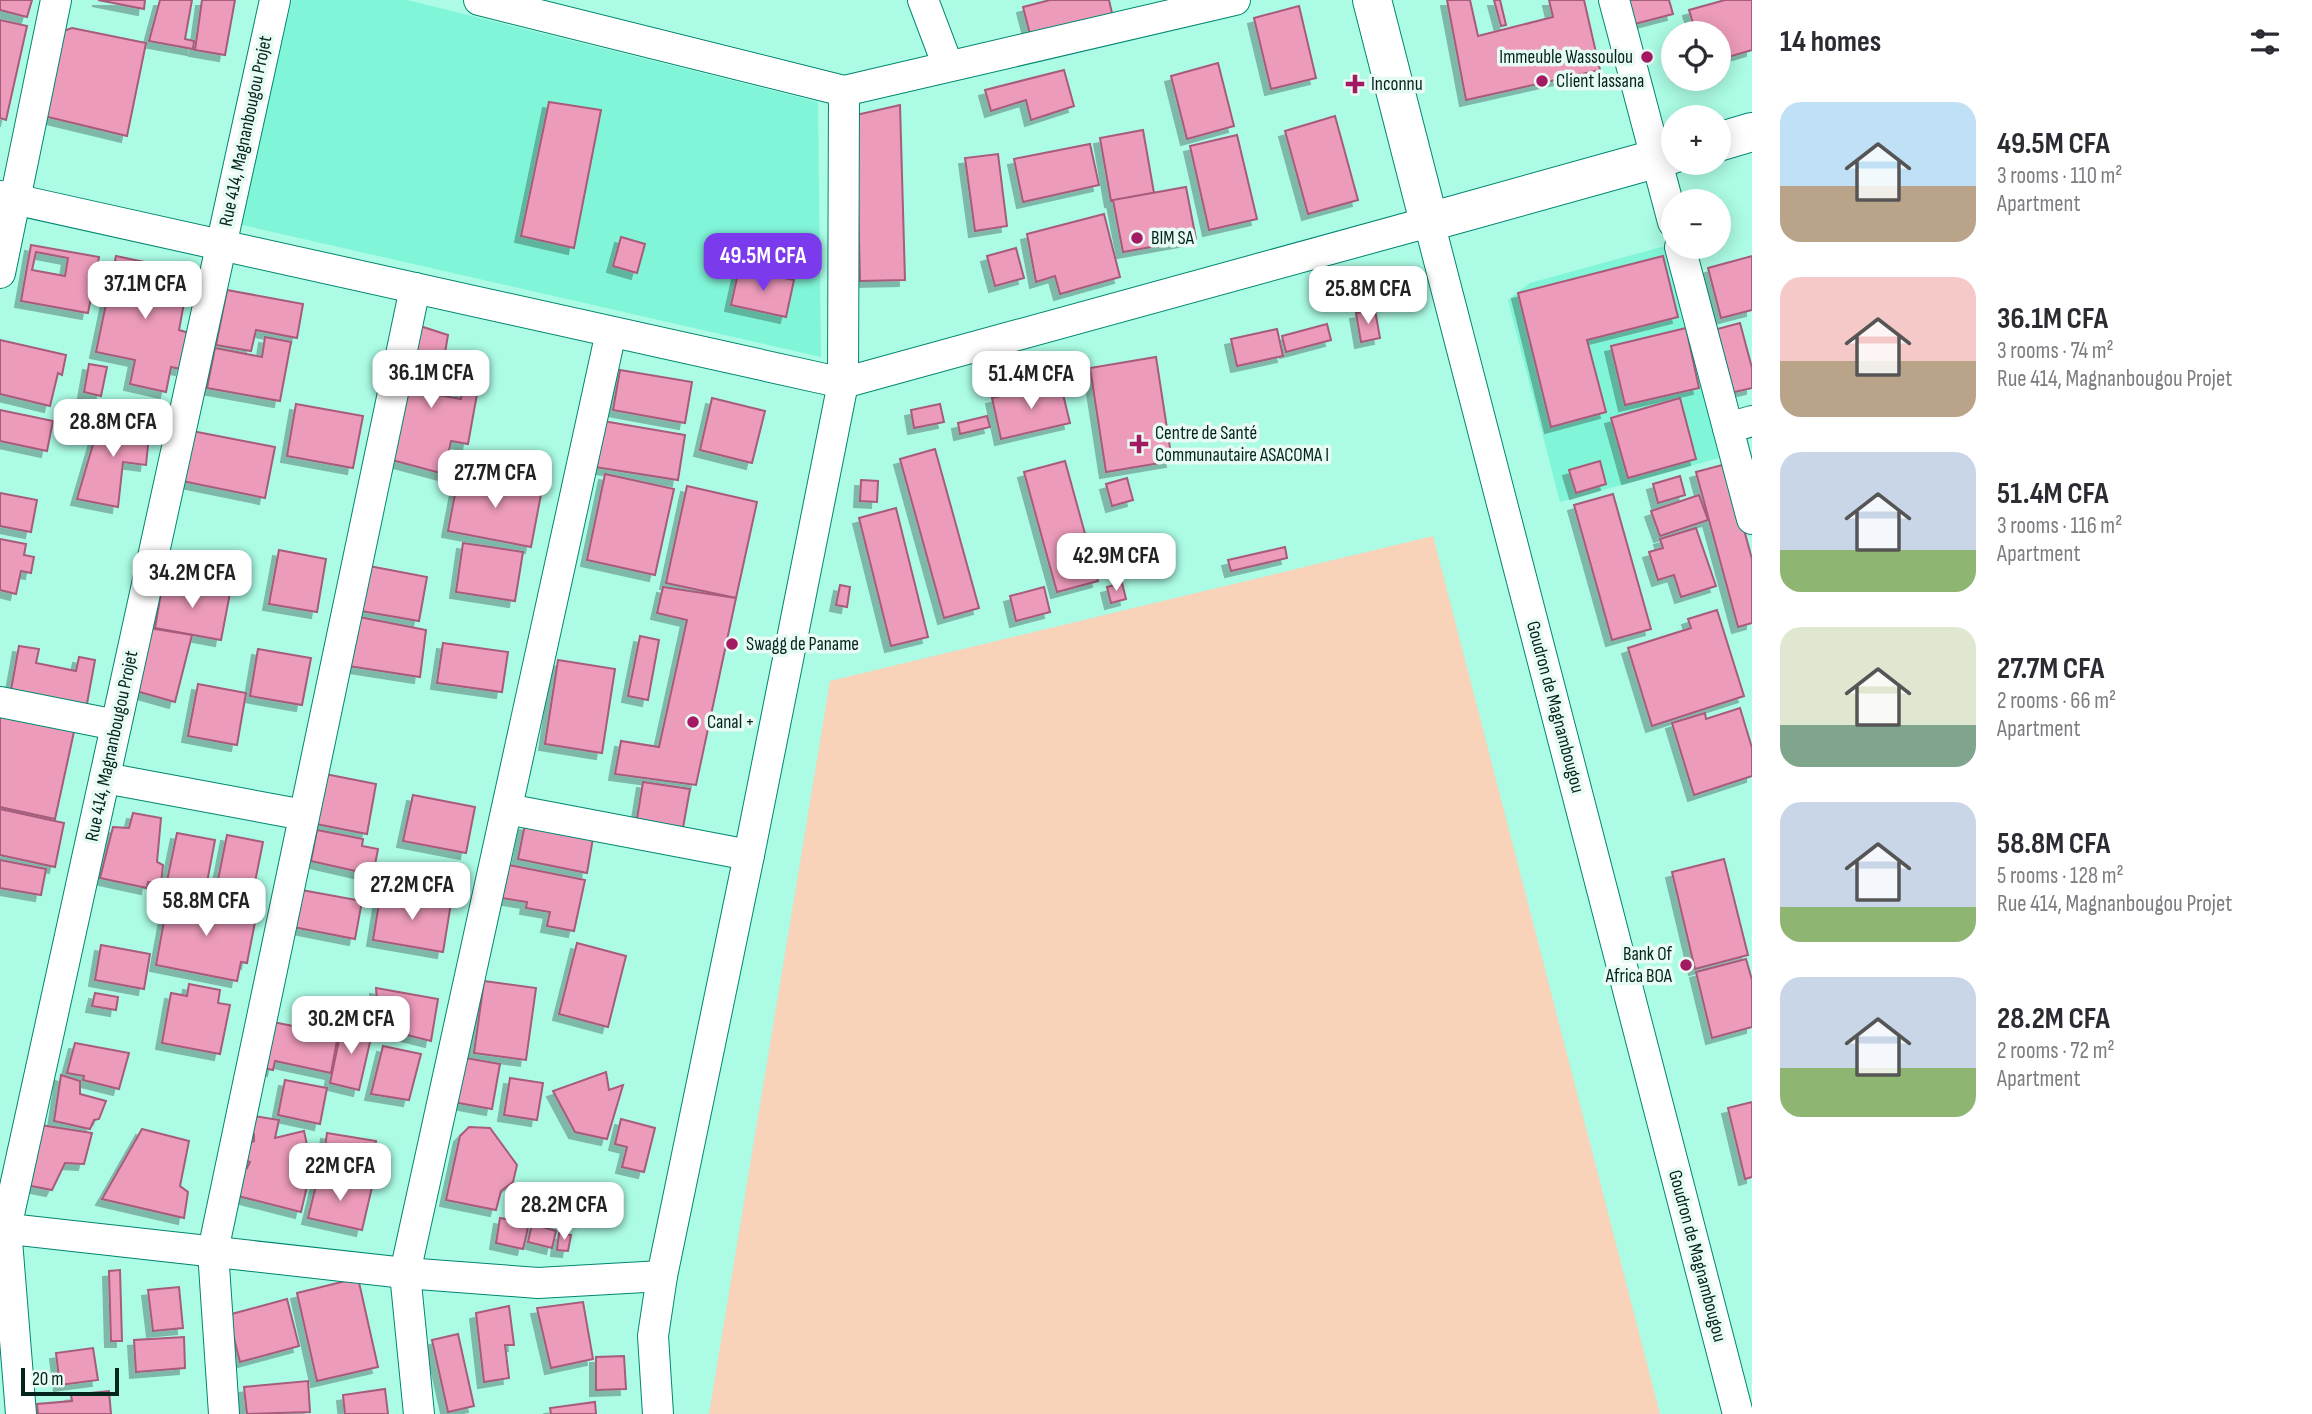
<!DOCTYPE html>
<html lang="en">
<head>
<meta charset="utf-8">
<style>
  body { margin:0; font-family:"Sofia Sans Condensed",sans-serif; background:#f7f7f7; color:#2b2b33; height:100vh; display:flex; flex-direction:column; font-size:26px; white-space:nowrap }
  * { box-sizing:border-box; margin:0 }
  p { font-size:23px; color:#7c7c81 }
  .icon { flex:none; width:38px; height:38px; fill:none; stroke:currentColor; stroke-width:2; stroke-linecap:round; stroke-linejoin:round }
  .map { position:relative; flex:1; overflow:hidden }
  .panel { display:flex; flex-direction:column; background:#fff; width:560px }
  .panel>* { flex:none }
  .buttons { position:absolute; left:1661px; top:21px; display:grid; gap:14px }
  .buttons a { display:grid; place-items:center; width:70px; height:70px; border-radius:50%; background:#fff; box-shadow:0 4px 18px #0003; font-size:35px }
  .scale { position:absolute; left:21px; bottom:18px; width:98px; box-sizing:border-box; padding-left:7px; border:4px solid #02241c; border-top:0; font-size:19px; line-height:24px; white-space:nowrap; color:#02241c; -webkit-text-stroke:5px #e8faf4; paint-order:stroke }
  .price { position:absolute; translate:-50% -60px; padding:0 16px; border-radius:14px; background:#fff; color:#222; font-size:23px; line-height:46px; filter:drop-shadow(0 2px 4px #0008) }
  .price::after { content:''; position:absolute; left:50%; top:42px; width:21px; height:16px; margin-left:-10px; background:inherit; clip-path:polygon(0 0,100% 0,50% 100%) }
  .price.selected { background:#7c3aed; color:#fff }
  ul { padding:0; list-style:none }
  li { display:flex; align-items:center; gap:21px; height:175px; padding:0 28px }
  li span { display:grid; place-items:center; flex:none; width:196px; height:140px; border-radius:21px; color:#555 }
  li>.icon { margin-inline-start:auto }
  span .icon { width:84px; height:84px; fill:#fffc; stroke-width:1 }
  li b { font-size:30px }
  h2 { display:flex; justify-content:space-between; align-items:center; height:84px; padding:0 28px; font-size:30px }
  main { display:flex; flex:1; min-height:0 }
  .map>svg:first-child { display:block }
  .built { fill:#81f5d8 }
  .green { fill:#f8d2b9 }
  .building { fill:#ed9bbb; stroke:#a75b7a; stroke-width:2; fill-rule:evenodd; filter:url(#shadow) }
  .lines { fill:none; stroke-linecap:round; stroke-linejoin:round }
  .street-casing { stroke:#00866f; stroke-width:32 }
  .secondary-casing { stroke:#00866f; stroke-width:40 }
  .street { stroke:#fff; stroke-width:30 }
  .secondary { stroke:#fff; stroke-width:38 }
  .poi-dot { fill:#a31a62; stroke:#e8faf4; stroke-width:2.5 }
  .labels { text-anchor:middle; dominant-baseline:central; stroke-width:7; stroke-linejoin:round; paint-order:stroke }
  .poi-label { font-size:19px; fill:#02241c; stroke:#e8faf4; text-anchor:start }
  .street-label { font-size:19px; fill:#02241c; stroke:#e8faf4 }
</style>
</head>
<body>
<main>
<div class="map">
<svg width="1752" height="1414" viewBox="0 0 1752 1414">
  <defs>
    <filter id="shadow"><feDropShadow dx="-6" dy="6" stdDeviation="0" flood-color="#0004"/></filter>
  </defs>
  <rect width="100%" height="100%" fill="#abfbe5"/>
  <g class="built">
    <polygon points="292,0 407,0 818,102 821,357 238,224"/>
    <polygon points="1669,245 1719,458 1560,502 1508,300 1530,283"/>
  </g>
  <polygon class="green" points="1433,536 1660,1414 709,1414 830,681"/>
  <g class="building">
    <polygon points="0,0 32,0 27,17 0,10"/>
    <polygon points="98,0 145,0 144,9"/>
    <polygon points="160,0 192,0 185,39 194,41 193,49 149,41"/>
    <polygon points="202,0 235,0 225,55 195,50"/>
    <polygon points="1050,0 1109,0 1114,22 1032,42 1023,7"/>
    <polygon points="1447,0 1470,0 1478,36 1553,17 1549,0 1584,0 1600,70 1466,100"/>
    <polygon points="1494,0 1500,0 1506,25 1501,26"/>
    <polygon points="1621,0 1669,0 1673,14 1627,26"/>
    <polygon points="1725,0 1752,0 1752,50 1718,60 1718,33 1696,33 1689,10"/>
    <polygon points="1299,6 1316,78 1271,89 1254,18"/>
    <polygon points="0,20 27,26 6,120 0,118"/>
    <polygon points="72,28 146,43 127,136 44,116 54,34"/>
    <polygon points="1218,63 1234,126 1187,139 1171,76"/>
    <polygon points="1064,70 1074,106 1031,120 1026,100 991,111 985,90"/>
    <polygon points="549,102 601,110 574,248 521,236"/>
    <polygon points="900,105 905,280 860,281 856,115"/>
    <polygon points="1335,116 1358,200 1308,214 1285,131"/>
    <polygon points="1143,130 1154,193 1111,201 1100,138"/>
    <polygon points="1237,135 1257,219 1209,230 1190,146"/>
    <polygon points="1090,144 1099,185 1023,202 1014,159"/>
    <polygon points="998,154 1007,226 975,231 965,158"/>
    <polygon points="1186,187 1196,239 1123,252 1113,200"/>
    <polygon points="1104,214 1120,277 1060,294 1055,276 1036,282 1027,234"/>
    <polygon points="621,237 645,244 637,273 613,266"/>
    <path d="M 31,245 L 99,257 L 88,313 L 21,301 ZM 36,252 L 68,258 L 65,276 L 32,270 Z"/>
    <polygon points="1016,248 1024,278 995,286 987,256"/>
    <polygon points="116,256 178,269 176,279 188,281 179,330 189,333 181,369 171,367 166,392 130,384 135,360 96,352"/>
    <polygon points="1663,256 1678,317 1587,340 1606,412 1551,427 1518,293"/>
    <polygon points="1752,256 1752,310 1721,318 1708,268"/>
    <polygon points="739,269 794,280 786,317 731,305"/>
    <polygon points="227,290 303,304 297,338 256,330 251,351 216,345"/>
    <polygon points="1375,310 1380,338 1361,342 1356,313"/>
    <polygon points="1740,323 1752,368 1752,388 1726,394 1710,331"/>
    <polygon points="1327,324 1331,340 1286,352 1282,336"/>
    <polygon points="420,326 448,335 438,395 461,399 462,391 477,394 468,444 451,441 444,474 392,460"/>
    <polygon points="1686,328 1699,388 1625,405 1611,346"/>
    <polygon points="1277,329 1283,356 1237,366 1231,339"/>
    <polygon points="265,337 291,342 280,401 207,388 215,348 262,357"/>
    <polygon points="0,340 66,355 62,375 58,373 50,406 0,394"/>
    <polygon points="1156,357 1172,461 1106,472 1090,368"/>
    <polygon points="89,364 107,367 101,396 84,392"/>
    <polygon points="620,370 692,382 685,423 613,410"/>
    <polygon points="1060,382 1070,423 1001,439 992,398"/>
    <polygon points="712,398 765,411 752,463 700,450"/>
    <polygon points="1680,398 1696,459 1628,478 1611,418"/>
    <polygon points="296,404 363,416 353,468 287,456"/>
    <polygon points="940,404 944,422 914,428 911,410"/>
    <polygon points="0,410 53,421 47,451 0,441"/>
    <polygon points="987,416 990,427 960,434 958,423"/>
    <polygon points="106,417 150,425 146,465 123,462 118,507 77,499 99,424"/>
    <polygon points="603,421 685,435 678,480 595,467"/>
    <polygon points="192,431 275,447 265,498 182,481"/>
    <polygon points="935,449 979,608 944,618 900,459"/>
    <polygon points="1065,461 1098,581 1057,592 1024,472"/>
    <polygon points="1600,461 1606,484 1576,493 1569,470"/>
    <polygon points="1726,464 1752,559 1752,623 1738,627 1696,472"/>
    <polygon points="459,473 542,489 531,547 448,531"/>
    <polygon points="605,474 674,489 655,575 587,560"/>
    <polygon points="1680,476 1685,495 1658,503 1653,484"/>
    <polygon points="1127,478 1133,500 1112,506 1106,484"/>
    <polygon points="861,480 878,481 877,502 860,501"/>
    <polygon points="687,486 757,502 736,598 666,583"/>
    <polygon points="0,493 37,500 31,532 0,526"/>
    <polygon points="1613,494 1651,629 1612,640 1574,505"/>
    <polygon points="1699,495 1708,520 1660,536 1651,511"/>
    <polygon points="896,508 928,637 891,646 859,518"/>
    <polygon points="1696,528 1716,586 1681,597 1674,575 1658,580 1649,552 1663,548 1660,539"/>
    <polygon points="0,539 26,544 24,555 34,557 31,573 21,571 16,594 0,590"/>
    <polygon points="463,543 523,552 515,601 456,592"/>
    <polygon points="1285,547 1287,558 1231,571 1228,560"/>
    <polygon points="279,550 326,559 317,612 269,604"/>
    <polygon points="369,566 427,577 419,621 361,611"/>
    <polygon points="163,581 230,593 221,640 155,628"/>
    <polygon points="1122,583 1126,599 1111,603 1107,587"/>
    <polygon points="840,585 850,587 847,607 836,605"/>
    <polygon points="663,587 736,598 696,785 615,774 621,741 659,747 687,620 657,613"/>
    <polygon points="1044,587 1050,612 1016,621 1010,596"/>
    <polygon points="1717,610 1744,696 1652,726 1628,648 1691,628 1688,619"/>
    <polygon points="349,615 426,630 420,677 342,665"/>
    <polygon points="149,628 192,635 175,702 136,691"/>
    <polygon points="640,636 659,640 648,700 628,696"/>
    <polygon points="443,643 508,652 502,692 437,683"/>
    <polygon points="19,646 39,649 36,663 76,671 79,657 95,660 86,709 10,695"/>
    <polygon points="258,649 311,658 302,705 250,696"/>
    <polygon points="558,660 615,669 602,753 545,744"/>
    <polygon points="198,684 246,693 237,745 188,736"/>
    <polygon points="1740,708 1752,748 1752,776 1694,795 1672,723 1705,713 1706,719"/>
    <polygon points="0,714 75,727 55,819 0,807"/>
    <polygon points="315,772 376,784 367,834 306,822"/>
    <polygon points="643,782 690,789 682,833 636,825"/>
    <polygon points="413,795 475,807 466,853 403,841"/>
    <polygon points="0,809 64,823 55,867 0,855"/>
    <polygon points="133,813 161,818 157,862 163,865 161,883 148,882 147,888 100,878 113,827 129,828"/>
    <polygon points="525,824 593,838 587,873 518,859"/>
    <polygon points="317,830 363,839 362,846 378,849 373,875 311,861"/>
    <polygon points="177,833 215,840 205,893 166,886"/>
    <polygon points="227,835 263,842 250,907 214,900"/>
    <polygon points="1724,859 1748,955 1695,969 1672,872"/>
    <polygon points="0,860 46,869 41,895 0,888"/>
    <polygon points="509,865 585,880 574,931 547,926 550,912 526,908 527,902 502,898"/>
    <polygon points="296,889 362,901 355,939 288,926"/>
    <polygon points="381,891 451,903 443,952 373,940"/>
    <polygon points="169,894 257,912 247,963 241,962 237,981 156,965"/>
    <polygon points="577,943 626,956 608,1027 559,1014"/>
    <polygon points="101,945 150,954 144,989 95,980"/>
    <polygon points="1746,959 1752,980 1752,1027 1712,1038 1696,972"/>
    <polygon points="484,981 536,988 526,1060 474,1053"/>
    <polygon points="189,984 220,990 218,1003 230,1005 220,1054 162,1043 171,993 187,996"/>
    <polygon points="376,988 438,999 431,1041 379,1028"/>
    <polygon points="95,993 118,997 116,1010 92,1006"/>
    <polygon points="356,1019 363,1021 361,1027 373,1029 359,1090 330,1083 342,1026 348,1029 349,1025 355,1025"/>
    <polygon points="263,1020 338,1035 331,1073 275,1061 273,1070 254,1066"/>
    <polygon points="75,1043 129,1053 119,1089 83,1080 84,1076 67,1073"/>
    <polygon points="383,1046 421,1054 409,1100 371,1094"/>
    <polygon points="460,1057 500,1064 492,1109 453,1102"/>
    <polygon points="606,1072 609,1090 623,1085 607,1139 575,1132 553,1091"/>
    <polygon points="61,1075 80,1081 80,1094 106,1101 99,1119 94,1120 90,1129 54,1121"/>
    <polygon points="510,1078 543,1083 537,1120 504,1115"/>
    <polygon points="285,1080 327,1088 320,1124 278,1115"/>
    <polygon points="1752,1102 1752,1177 1745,1179 1728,1108"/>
    <polygon points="242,1114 279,1120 275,1138 304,1131 307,1145 306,1159 295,1157 294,1161 307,1162 303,1175 292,1174 292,1178 308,1182 301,1212 238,1196 243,1167 247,1168 250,1162 245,1160 249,1143 254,1141 254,1134 238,1131"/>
    <polygon points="621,1119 655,1128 644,1172 622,1167 627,1147 615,1144"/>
    <polygon points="34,1124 92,1133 84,1164 65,1163 52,1190 21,1184"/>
    <polygon points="469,1127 490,1128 517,1165 513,1182 501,1191 496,1210 446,1200 460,1136"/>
    <polygon points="142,1129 189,1141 180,1186 188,1192 184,1218 102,1199"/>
    <polygon points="327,1133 376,1141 371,1168 323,1161"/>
    <polygon points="318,1177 372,1187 362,1230 308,1218"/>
    <polygon points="600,1194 618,1198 614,1215 596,1211"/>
    <polygon points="500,1218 529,1223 523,1249 496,1243"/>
    <polygon points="532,1224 556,1231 552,1248 528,1242"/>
    <polygon points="559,1233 571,1235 568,1251 557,1250"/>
    <polygon points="120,1270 122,1341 111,1341 109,1271"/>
    <polygon points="358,1278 378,1367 317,1381 297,1293"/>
    <polygon points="179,1287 183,1328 153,1331 148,1290"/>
    <polygon points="287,1299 299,1346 240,1362 228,1315"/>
    <polygon points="583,1302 593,1359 551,1368 537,1308"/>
    <polygon points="509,1306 514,1345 505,1345 509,1378 484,1382 476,1313"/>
    <polygon points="458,1334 474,1406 448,1412 432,1340"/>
    <polygon points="184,1337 185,1368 136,1372 134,1340"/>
    <polygon points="93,1348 98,1380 60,1385 56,1353"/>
    <polygon points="624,1356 626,1389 596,1390 596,1357"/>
    <polygon points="308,1381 310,1412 247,1414 244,1387"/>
    <polygon points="385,1389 388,1414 345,1414 343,1395"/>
    <polygon points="109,1391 111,1414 38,1414 37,1404 72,1401 71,1395"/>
    <polygon points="595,1402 596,1414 551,1414 550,1408"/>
  </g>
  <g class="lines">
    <defs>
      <g id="street">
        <polyline points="479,0 844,91 1235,0"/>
        <polyline points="923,0 948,66"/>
        <polyline points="1614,0 1673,222"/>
        <polyline points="0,196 843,383 1429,222 1738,1414"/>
        <polyline points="1680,247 1752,519"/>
        <polyline points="0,273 56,0"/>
        <polyline points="1728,428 1752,421"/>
        <polyline points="0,702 116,725"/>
        <polyline points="105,778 304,815"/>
        <polyline points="507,809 749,855"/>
        <polyline points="0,1228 405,1273 538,1283 662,1276"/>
        <polyline points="21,1414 6,1228 275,0"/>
        <polyline points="224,1414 213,1251 415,288"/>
        <polyline points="419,1414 405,1273 611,332"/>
        <polyline points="658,1414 653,1336 662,1276 749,855 843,383 844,91"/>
      </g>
      <g id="secondary">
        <polyline points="1372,0 1429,222 1673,154"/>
        <polyline points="1718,142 1752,132"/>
      </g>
    </defs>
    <use href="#street" class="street-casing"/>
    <use href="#secondary" class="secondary-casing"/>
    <use href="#street" class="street"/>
    <use href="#secondary" class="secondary"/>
  </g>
  <g class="poi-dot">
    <circle cx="1647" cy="57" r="7"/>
    <circle cx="1542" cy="81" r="7"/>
    <path d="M1351.5 73.5h7v7h7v7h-7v7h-7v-7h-7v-7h7z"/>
    <circle cx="1137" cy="238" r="7"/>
    <path d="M1135.5 433.5h7v7h7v7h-7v7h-7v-7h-7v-7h7z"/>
    <circle cx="732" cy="644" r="7"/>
    <circle cx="693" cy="722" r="7"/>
    <circle cx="1686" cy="965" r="7"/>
  </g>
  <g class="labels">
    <g class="poi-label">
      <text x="1633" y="57" text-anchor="end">Immeuble Wassoulou</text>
      <text x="1556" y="81">Client lassana</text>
      <text x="1371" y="84">Inconnu</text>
      <text x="1151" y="238">BIM SA</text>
      <text x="1155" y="433">Centre de Santé<tspan x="1155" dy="22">Communautaire ASACOMA I</tspan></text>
      <text x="746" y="644">Swagg de Paname</text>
      <text x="707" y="722">Canal +</text>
      <text x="1672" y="954" text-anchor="end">Bank Of<tspan x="1672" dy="22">Africa BOA</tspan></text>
    </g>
    <g class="street-label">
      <text transform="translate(246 131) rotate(-78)">Rue 414, Magnanbougou Projet</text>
      <text transform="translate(1555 707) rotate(75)">Goudron de Magnambougou</text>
      <text transform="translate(112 746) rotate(-78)">Rue 414, Magnanbougou Projet</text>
      <text transform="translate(1697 1256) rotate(75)">Goudron de Magnambougou</text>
    </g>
  </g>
</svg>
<div class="buttons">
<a><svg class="icon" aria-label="locate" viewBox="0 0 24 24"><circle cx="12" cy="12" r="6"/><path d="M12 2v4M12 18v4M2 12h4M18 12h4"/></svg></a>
<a>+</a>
<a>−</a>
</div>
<div class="scale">20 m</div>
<b class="price selected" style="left:763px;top:293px">49.5M CFA</b>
<b class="price" style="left:145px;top:321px">37.1M CFA</b>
<b class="price" style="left:1368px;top:326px">25.8M CFA</b>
<b class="price" style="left:431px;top:410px">36.1M CFA</b>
<b class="price" style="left:1031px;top:411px">51.4M CFA</b>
<b class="price" style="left:113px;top:459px">28.8M CFA</b>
<b class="price" style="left:495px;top:510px">27.7M CFA</b>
<b class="price" style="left:1116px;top:593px">42.9M CFA</b>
<b class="price" style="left:192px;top:610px">34.2M CFA</b>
<b class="price" style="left:412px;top:922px">27.2M CFA</b>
<b class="price" style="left:206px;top:938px">58.8M CFA</b>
<b class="price" style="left:351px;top:1056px">30.2M CFA</b>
<b class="price" style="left:340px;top:1203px">22M CFA</b>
<b class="price" style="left:564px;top:1242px">28.2M CFA</b>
</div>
<section class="panel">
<h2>14 homes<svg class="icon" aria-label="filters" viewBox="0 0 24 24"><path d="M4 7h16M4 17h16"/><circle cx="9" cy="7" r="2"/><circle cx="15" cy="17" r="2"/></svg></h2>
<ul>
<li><span style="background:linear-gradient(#bfe0f5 60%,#b9a48a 0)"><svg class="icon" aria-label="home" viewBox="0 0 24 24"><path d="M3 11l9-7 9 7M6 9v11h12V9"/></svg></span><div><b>49.5M CFA</b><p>3 rooms · 110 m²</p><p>Apartment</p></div></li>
<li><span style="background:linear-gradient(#f6c9c9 60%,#b9a48a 0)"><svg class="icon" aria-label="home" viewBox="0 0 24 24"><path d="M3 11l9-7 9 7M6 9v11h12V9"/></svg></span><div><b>36.1M CFA</b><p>3 rooms · 74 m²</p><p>Rue 414, Magnanbougou Projet</p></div></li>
<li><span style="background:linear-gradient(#c9d6e8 70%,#8fb573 0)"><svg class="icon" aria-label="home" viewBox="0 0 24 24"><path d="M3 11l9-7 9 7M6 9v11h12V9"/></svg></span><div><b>51.4M CFA</b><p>3 rooms · 116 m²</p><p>Apartment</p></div></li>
<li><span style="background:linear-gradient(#dfe7d0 70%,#7fa58c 0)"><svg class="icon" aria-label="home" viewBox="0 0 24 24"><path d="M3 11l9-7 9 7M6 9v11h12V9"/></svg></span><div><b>27.7M CFA</b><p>2 rooms · 66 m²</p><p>Apartment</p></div></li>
<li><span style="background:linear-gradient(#c9d6e8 75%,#8fb573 0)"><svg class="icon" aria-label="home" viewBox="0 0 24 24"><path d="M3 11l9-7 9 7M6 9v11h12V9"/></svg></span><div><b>58.8M CFA</b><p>5 rooms · 128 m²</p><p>Rue 414, Magnanbougou Projet</p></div></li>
<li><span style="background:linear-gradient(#c9d6e8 65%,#8fb573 0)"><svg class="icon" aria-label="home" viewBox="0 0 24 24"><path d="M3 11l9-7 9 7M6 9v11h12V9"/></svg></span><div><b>28.2M CFA</b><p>2 rooms · 72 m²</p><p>Apartment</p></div></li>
</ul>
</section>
</main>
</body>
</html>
